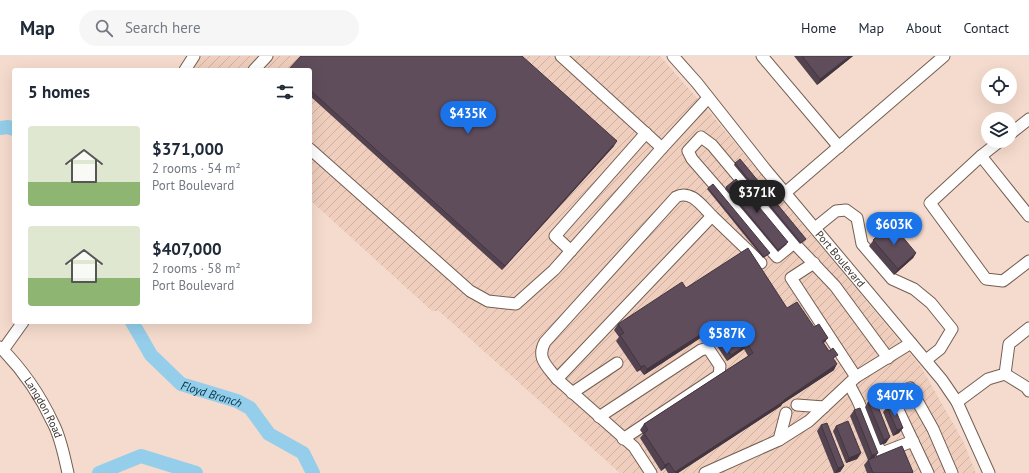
<!DOCTYPE html>
<html lang="en">
<head>
<meta charset="utf-8">
<style>
  body { margin:0; font-family:"PT Sans",sans-serif; background:#f6f6f7; color:#1f2937; height:100vh; display:flex; flex-direction:column; font-size:15px; white-space:nowrap }
  * { box-sizing:border-box; margin:0 }
  p { font-size:13px; color:#747a83 }
  .icon { flex:none; width:22px; height:22px; fill:none; stroke:currentColor; stroke-width:2; stroke-linecap:round; stroke-linejoin:round }
  .map { position:relative; flex:1; overflow:hidden }
  .details { position:absolute; left:12px; top:12px; width:300px; height:256px; display:flex; flex-direction:column; background:#fff; border-radius:4px; box-shadow:0 4px 16px #0002 }
  .details>* { flex:none }
  .controls { position:absolute; left:981px; top:12px; display:grid; gap:8px }
  .controls a { display:grid; place-items:center; width:36px; height:36px; border-radius:50%; background:#fff; box-shadow:0 4px 16px #0002; font-size:20px }
  .price { position:absolute; translate:-50% -34px; padding:0 9px; border-radius:14px; background:#1a73e8; color:#fff; font-size:13px; line-height:26px; filter:drop-shadow(0 1px 2px #0008) }
  .price::after { content:''; position:absolute; left:50%; top:24px; width:12px; height:9px; margin-left:-6px; background:inherit; clip-path:polygon(0 0,100% 0,50% 100%) }
  .price.active { background:#222; color:#fff }
  ul { padding:0; list-style:none }
  li { display:flex; align-items:center; gap:12px; height:100px; padding:0 16px }
  li span { display:grid; place-items:center; flex:none; width:112px; height:80px; border-radius:4px; color:#555 }
  li>.icon { margin-inline-start:auto }
  span .icon { width:48px; height:48px; fill:#fffc; stroke-width:1 }
  li b { font-size:17px }
  h2 { display:flex; justify-content:space-between; align-items:center; height:48px; padding:0 16px; font-size:17px }
  header { display:flex; align-items:center; gap:24px; box-sizing:border-box; height:56px; padding:0 20px; background:#fff; border-bottom:1px solid #e0e1e3 }
  header strong { font-size:19px }
  nav { display:flex; gap:22px; margin-inline-start:auto; font-size:14px }
  .search { width:280px; height:36px; background:#f6f6f7; display:flex; align-items:center; gap:10px; box-sizing:border-box; padding:0 14px; border-radius:22px; color:#747a83; font-size:15px }
  .map>svg:first-child { display:block }
  .industrial { fill:url(#industrial-furrows) }
  .lines { fill:none; stroke-linecap:round; stroke-linejoin:round }
  .river { stroke:#94ceeb; stroke-width:14 }
  .minor-casing { stroke:#745e52; stroke-width:13 }
  .minor { stroke:#fff; stroke-width:11 }
  .wall { fill:#53424f }
  .shaded-wall { fill:#433640 }
  .building { fill:#604d5c; stroke:#433640 }
  .labels { text-anchor:middle; dominant-baseline:central; stroke-width:4; stroke-linejoin:round; paint-order:stroke }
  .street-label { font-size:11px; fill:#3b312c; stroke:#fee9de }
  .water-label { font-size:12px; font-style:italic; fill:#02374a; stroke:#fee9de }
</style>
</head>
<body>
<header>
<strong>Map</strong>
<div class="search"><svg class="icon" aria-label="search" viewBox="0 0 24 24"><circle cx="10" cy="10" r="6"/><path d="M15 15l6 6"/></svg>Search here</div>
<nav><a>Home</a><a>Map</a><a>About</a><a>Contact</a></nav>
</header>
<div class="map">
<svg width="1029" height="417" viewBox="0 0 1029 417">
  <defs>
    <pattern id="industrial-furrows" width="10" height="10" patternUnits="userSpaceOnUse"><rect width="10" height="10" fill="#efcebd"/><path d="M-1 1l2-2M0 10L10 0M9 11l2-2" fill="none" stroke="#ceb1a3"/></pattern>
  </defs>
  <rect width="100%" height="100%" fill="#f5dbcd"/>
  <polygon class="industrial" points="199,0 660,0 712,59 921,311 963,385 976,417 620,417 439,255 432,255 310,144 310,14 190,14"/>
  <g class="lines">
    <g class="river">
      <polyline points="0,72 8,71 14,73"/>
      <path id="s1" d="M 132,266 L 151,299 L 181,328 L 237,345 L 250,352 L 269,378 L 303,397 L 313,417"/>
      <polyline points="99,417 141,400 196,417"/>
    </g>
    <defs>
      <g id="minor">
        <polyline points="561,0 662,92"/>
        <path id="s2" d="M 673,0 L 697,27 L 765,113 L 942,324 L 957,346 L 989,417"/>
        <polyline points="762,0 839,91"/>
        <polyline points="185,14 194,0"/>
        <polyline points="254,14 267,0"/>
        <polyline points="1010,78 1029,63"/>
        <polyline points="1000,85 981,100 930,147 986,223 1003,225 1029,205"/>
        <polyline points="310,93 470,235 488,245 516,248 554,214 662,92 708,42"/>
        <polyline points="981,100 1029,160"/>
        <polyline points="785,137 944,0"/>
        <polyline points="815,172 836,155 846,154 857,162 862,188 892,223 914,233 931,247 952,273 940,293 926,304"/>
        <polyline points="794,187 777,201 692,103 688,95 701,81 712,89 794,187 835,230 888,302"/>
        <polyline points="571,195 555,180 646,77"/>
        <polyline points="814,207 791,222 856,321"/>
        <path id="s3" d="M 0,291 C 22,313 40,339 53,367 C 61,382 64,400 68,417"/>
        <polyline points="3,294 23,266"/>
        <polyline points="1005,318 1026,331 1029,335"/>
        <path d="M 557,323 C 547,310 536,302 545,286 L 676,141 C 691,133 702,150 712,160"/>
        <polyline points="849,328 858,345 877,389 882,397 913,385"/>
        <polyline points="572,337 617,307"/>
        <polyline points="957,346 988,323 1005,318 1009,288 1029,272"/>
        <polyline points="797,349 824,351"/>
        <polyline points="599,361 701,294 708,292 720,310 719,319 623,383"/>
        <polyline points="779,384 786,357"/>
        <polyline points="651,417 634,391 557,323 712,160 761,207"/>
        <polyline points="705,417 779,384 809,365 856,321 911,287"/>
        <polyline points="928,417 891,339 910,332 933,373 952,417"/>
      </g>
    </defs>
    <use href="#minor" class="minor-casing"/>
    <use href="#minor" class="minor"/>
  </g>
  <g class="wall">
    <polygon points="794,0 853,0 817,29"/>
    <polygon points="310,14 614,90 502,214 310,40"/>
    <polygon points="735,107 805,184 800,188 734,109"/>
    <polygon points="726,131 787,188 778,196 725,133"/>
    <polygon points="708,132 769,198 763,202 707,133"/>
    <polygon points="14,164 14,169 12,167"/>
    <polygon points="879,177 916,197 913,202 894,219 869,190"/>
    <polygon points="686,232 787,252 824,287 834,304 834,314 782,348 781,350 678,417 668,417 665,412 661,415 640,382 643,378 640,374 644,368 748,300 744,293 727,305 708,277 644,319 640,314 637,316 616,285 619,281 614,274 618,268"/>
    <polygon points="868,346 886,387 880,389 865,351"/>
    <polygon points="887,351 903,372 899,377 893,380 883,356"/>
    <polygon points="854,354 875,401 913,416 913,417 867,417 864,409 868,404 850,360"/>
    <polygon points="821,369 844,410 840,416 836,417 834,417 817,375"/>
    <polygon points="836,370 861,397 857,403 846,407 833,375"/>
  </g>
  <g class="shaded-wall">
    <polygon points="850,0 853,0 817,29 820,23"/>
    <polygon points="617,85 614,90 502,214 505,210"/>
    <polygon points="916,197 913,202 894,219 898,213"/>
    <polygon points="712,271 708,277 644,319 647,313"/>
    <polygon points="828,282 824,287 822,285"/>
    <polygon points="748,288 744,293 727,305 731,299"/>
    <polygon points="837,308 834,314 782,348 781,350 678,417 675,417"/>
    <polygon points="644,309 640,314 637,316 641,311"/>
    <polygon points="903,372 899,377 893,380 897,374"/>
    <polygon points="890,381 886,387 880,389 884,384"/>
    <polygon points="861,397 857,403 846,407 849,402"/>
    <polygon points="878,397 874,402 868,405 872,399"/>
    <polygon points="669,407 665,412 661,415 665,409"/>
    <polygon points="844,410 840,416 835,417 838,412"/>
  </g>
  <g class="building">
    <polygon points="301,0 522,0 617,85 505,210 310,34 310,14 288,14"/>
    <polygon points="802,0 850,0 820,23"/>
    <polygon points="740,103 806,183 801,187 735,107"/>
    <polygon points="736,123 788,186 778,194 726,131"/>
    <polygon points="713,128 770,197 764,201 708,132"/>
    <polygon points="891,167 916,197 898,213 873,184 880,178 879,177"/>
    <polygon points="748,192 787,252 797,246 814,271 819,268 828,282 822,285 829,295 833,292 838,299 833,302 837,308 784,344 784,345 675,416 669,407 665,409 644,377 648,374 644,368 753,297 748,288 731,299 712,271 647,313 644,309 641,311 620,279 624,277 618,268 682,226 686,232"/>
    <polygon points="875,343 890,381 884,384 868,346"/>
    <polygon points="893,348 903,372 897,374 887,351"/>
    <polygon points="860,352 878,397 872,399 854,354"/>
    <polygon points="848,365 861,397 849,402 836,370"/>
    <polygon points="827,367 844,410 838,412 821,369"/>
    <polygon points="902,390 913,416 911,417 873,417 868,404"/>
  </g>
  <g class="labels">
    <g class="street-label">
      <text stroke="none"><textPath href="#s2" startOffset="263">Port Boulevard</textPath></text>
      <text stroke="none"><textPath href="#s3" startOffset="75">Langdon Road</textPath></text>
    </g>
    <g class="water-label">
      <text stroke="none"><textPath href="#s1" startOffset="112">Floyd Branch</textPath></text>
    </g>
  </g>
</svg>
<div class="controls">
<a><svg class="icon" aria-label="locate" viewBox="0 0 24 24"><circle cx="12" cy="12" r="6"/><path d="M12 2v4M12 18v4M2 12h4M18 12h4"/></svg></a>
<a><svg class="icon" aria-label="layers" viewBox="0 0 24 24"><path d="M12 4l9 5-9 5-9-5zM3 14l9 5 9-5"/></svg></a>
</div>
<b class="price" style="left:468px;top:79px">$435K</b>
<b class="price active" style="left:757px;top:158px">$371K</b>
<b class="price" style="left:894px;top:190px">$603K</b>
<b class="price" style="left:727px;top:299px">$587K</b>
<b class="price" style="left:895px;top:361px">$407K</b>
<section class="details">
<h2>5 homes<svg class="icon" aria-label="filters" viewBox="0 0 24 24"><path d="M4 7h16M4 17h16"/><circle cx="9" cy="7" r="2"/><circle cx="15" cy="17" r="2"/></svg></h2>
<ul>
<li><span style="background:linear-gradient(#dfe7d0 70%,#8fb573 0)"><svg class="icon" aria-label="home" viewBox="0 0 24 24"><path d="M3 11l9-7 9 7M6 9v11h12V9"/></svg></span><div><b>$371,000</b><p>2 rooms · 54 m²</p><p>Port Boulevard</p></div></li>
<li><span style="background:linear-gradient(#dfe7d0 65%,#8fb573 0)"><svg class="icon" aria-label="home" viewBox="0 0 24 24"><path d="M3 11l9-7 9 7M6 9v11h12V9"/></svg></span><div><b>$407,000</b><p>2 rooms · 58 m²</p><p>Port Boulevard</p></div></li>
</ul>
</section>
</div>
</body>
</html>
